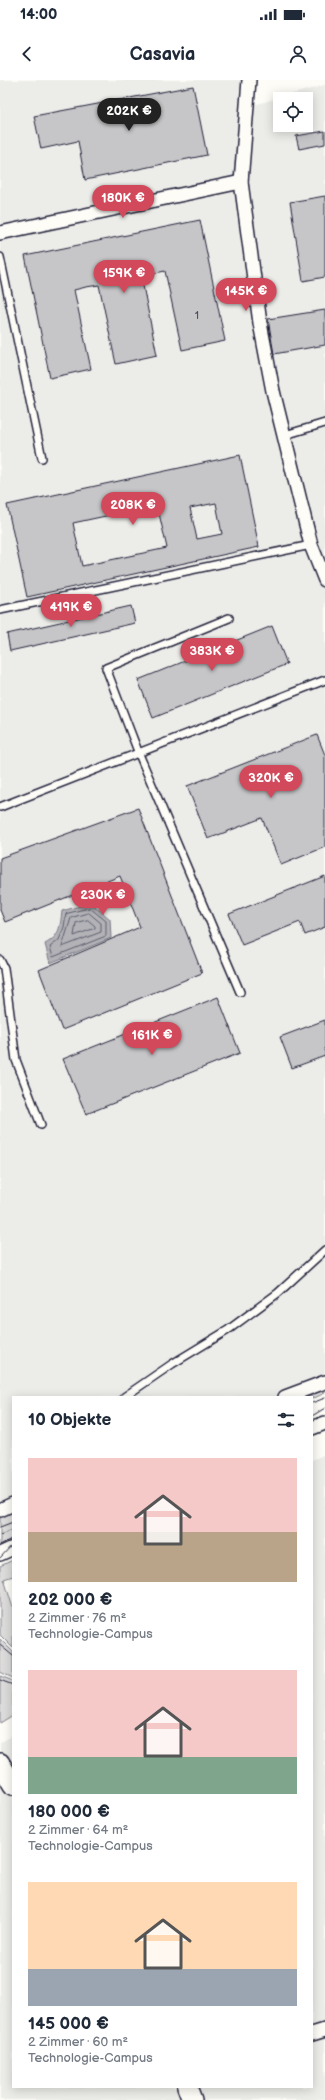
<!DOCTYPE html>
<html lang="de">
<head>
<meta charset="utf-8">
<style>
  body { margin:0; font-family:"Balsamiq Sans",sans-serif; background:#f6f6f7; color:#1f2937; height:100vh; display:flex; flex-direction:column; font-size:15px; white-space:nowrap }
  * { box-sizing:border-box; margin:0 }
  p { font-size:13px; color:#747a83 }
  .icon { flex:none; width:22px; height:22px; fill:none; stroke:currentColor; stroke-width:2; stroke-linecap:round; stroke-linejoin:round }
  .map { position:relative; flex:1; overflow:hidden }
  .drawer { position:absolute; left:12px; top:1316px; width:301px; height:692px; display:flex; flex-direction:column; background:#fff; border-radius:0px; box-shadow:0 2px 10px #0003 }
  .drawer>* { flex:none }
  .controls { position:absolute; left:273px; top:12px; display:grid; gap:8px }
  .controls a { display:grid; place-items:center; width:40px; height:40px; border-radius:0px; background:#fff; box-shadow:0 2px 10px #0003; font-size:20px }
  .price { position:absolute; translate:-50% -34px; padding:0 9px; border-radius:14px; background:#d1495b; color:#fff; font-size:13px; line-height:26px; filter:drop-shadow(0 1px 2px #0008) }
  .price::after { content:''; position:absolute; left:50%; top:24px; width:12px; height:9px; margin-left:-6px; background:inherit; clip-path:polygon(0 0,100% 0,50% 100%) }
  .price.on { background:#222; color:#fff }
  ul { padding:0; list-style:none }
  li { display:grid; align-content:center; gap:8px; height:212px; padding:0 16px }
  li span { display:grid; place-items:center; height:124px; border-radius:0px; color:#555 }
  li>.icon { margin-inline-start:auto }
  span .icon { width:72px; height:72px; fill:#fffc; stroke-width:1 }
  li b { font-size:17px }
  h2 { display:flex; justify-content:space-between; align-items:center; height:48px; padding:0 16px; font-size:17px }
  .status { display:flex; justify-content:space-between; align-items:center; height:28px; padding:0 20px; background:#fff; direction:ltr }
  .status svg { height:11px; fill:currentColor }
  header { display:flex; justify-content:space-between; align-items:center; height:52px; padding:0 16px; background:#fff; font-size:18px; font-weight:700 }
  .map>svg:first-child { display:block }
  .built { fill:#ecece9; fill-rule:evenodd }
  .green { fill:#dddcdb; stroke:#807f8b }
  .water { fill:#b2b2b7; stroke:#787885 }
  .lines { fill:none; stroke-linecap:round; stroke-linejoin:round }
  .shore { stroke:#5c5c6d; stroke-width:1 }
  .building { fill:#c6c6c8; stroke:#22223b; fill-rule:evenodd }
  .lane-casing { stroke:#22223b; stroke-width:10 }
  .street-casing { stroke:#22223b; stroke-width:16 }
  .secondary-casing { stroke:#22223b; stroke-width:22 }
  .lane { stroke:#fdfcf7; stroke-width:7 }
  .street { stroke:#fdfcf7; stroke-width:13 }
  .secondary { stroke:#fdfcf7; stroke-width:19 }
  .tram { stroke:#22223b; stroke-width:1 }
  .labels { text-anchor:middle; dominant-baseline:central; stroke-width:3; stroke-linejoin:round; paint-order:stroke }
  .number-label { font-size:11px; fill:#4b4b5e }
</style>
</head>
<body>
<div class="status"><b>14:00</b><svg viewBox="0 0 49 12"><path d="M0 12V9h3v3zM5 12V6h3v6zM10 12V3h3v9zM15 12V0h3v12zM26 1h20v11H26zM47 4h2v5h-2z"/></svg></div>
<header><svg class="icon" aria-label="back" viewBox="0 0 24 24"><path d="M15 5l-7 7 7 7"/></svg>Casavia<svg class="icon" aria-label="person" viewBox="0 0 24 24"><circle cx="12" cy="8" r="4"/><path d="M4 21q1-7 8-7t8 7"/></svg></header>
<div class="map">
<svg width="325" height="2020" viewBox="0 0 325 2020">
  <rect width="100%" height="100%" fill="#fdfcf7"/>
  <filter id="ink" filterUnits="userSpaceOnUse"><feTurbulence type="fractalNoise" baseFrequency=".025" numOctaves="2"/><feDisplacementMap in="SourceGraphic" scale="8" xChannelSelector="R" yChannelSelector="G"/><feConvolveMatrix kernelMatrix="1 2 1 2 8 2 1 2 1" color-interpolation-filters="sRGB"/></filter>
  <g filter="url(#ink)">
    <g class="built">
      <path d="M 0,0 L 246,0 L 246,27 L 325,5 L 325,1302 L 285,1317 L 13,1317 L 13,1424 L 0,1429 ZM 280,19 L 306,19 L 306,45 L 280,45 Z"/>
      <polygon points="325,1374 325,2020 0,2020 0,1663 13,1655 13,2007 312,2007 312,1380"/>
    </g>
    <g class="green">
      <polygon points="325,1307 325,1313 312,1319 312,1317 301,1317"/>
      <polygon points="13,1430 13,1462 0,1467 0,1435"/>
      <polygon points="13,1480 13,1496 4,1499 13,1528 13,1568 0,1555 0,1486"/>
      <polygon points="0,1559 13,1572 13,1598 0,1592"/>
      <polygon points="0,1596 13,1601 13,1635 0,1643"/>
    </g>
    <path class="water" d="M 91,823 L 110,839 L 111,858 L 50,883 L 45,864 C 60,856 60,847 62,831 Z"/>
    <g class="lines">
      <g class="shore">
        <polygon points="90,828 106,841 106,856 53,877 50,867 59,860 64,847 66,834"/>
        <polygon points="89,833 101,843 101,852 62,867 71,838"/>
        <polygon points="88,840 95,846 95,848 74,856 76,843"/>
      </g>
    </g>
    <g class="building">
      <polygon points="193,6 207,75 85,100 78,61 41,69 34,36"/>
      <polygon points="325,51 325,64 299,69 296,56"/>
      <polygon points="325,116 325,197 303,201 290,122"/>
      <polygon points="200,140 225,261 182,270 165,191 141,196 157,275 116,284 99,205 86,207 74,210 91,289 50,298 25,176"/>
      <polygon points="325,230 325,265 274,274 268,239"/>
      <path d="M 240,375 L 259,467 L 27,517 L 7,425 ZM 216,423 L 222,454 L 197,459 L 190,428 ZM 157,425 L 167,468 L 82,486 L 73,443 Z"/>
      <polygon points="131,526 135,543 10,571 7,554"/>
      <polygon points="272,546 287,584 153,638 138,600"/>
      <polygon points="317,655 325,675 325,767 281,785 262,738 208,759 187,706"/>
      <polygon points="138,728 202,893 62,950 39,890 140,847 120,796 5,842 0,830 0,778"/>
      <polygon points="325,796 325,847 305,855 300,842 242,865 229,834"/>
      <polygon points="218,917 240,973 86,1034 63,979"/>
      <polygon points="325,940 325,976 292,988 280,957"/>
    </g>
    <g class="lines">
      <defs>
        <g id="lane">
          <polyline points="0,177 42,378"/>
          <polyline points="285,355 325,343"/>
          <polyline points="0,530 311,465"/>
          <polyline points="229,538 106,588 139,674 240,912"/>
          <polyline points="0,727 325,600"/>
          <polyline points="0,880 4,888 16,980 41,1045"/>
          <polyline points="124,1317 172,1284 228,1250 278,1213 325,1170"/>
        </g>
        <g id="street">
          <polyline points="249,0 241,102 260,243 273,311 311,465 325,500"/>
          <polyline points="0,153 241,102"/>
          <polyline points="285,1317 325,1302"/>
          <polyline points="312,1348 325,1343"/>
          <polyline points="0,1430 13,1424"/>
          <polyline points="0,1474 13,1468"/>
          <polyline points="312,1954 325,1950"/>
        </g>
        <g id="secondary">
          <polyline points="0,1683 13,1705"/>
          <polyline points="187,2007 192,2020"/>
        </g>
      </defs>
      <use href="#lane" class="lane-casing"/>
      <use href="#street" class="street-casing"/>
      <use href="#secondary" class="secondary-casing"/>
      <use href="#lane" class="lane"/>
      <use href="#street" class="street"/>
      <use href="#secondary" class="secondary"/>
      <g class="tram">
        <polyline points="312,1323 325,1318"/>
        <polyline points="312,1336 325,1328"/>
        <polyline points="0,1447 13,1442"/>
        <polyline points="0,1455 13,1450"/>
        <polyline points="0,1465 13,1458"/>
        <polyline points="0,1478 13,1464"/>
        <polyline points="0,1565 13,1576"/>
        <polyline points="0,1600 13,1605"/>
      </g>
    </g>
  </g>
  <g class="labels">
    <g class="number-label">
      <text x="197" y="235">1</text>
    </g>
  </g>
</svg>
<div class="controls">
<a><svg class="icon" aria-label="locate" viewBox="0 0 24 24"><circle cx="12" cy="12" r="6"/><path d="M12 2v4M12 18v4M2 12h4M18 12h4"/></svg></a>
</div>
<b class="price on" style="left:129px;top:52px">202K €</b>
<b class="price" style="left:123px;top:139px">180K €</b>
<b class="price" style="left:124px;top:214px">159K €</b>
<b class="price" style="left:246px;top:232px">145K €</b>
<b class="price" style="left:133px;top:446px">208K €</b>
<b class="price" style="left:71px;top:548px">419K €</b>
<b class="price" style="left:212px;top:592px">383K €</b>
<b class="price" style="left:271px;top:719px">320K €</b>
<b class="price" style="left:103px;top:836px">230K €</b>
<b class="price" style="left:152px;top:976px">161K €</b>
<section class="drawer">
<h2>10 Objekte<svg class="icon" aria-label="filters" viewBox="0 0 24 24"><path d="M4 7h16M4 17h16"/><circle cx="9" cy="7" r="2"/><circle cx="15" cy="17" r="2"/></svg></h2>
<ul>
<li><span style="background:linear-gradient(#f6c9c9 60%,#b9a48a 0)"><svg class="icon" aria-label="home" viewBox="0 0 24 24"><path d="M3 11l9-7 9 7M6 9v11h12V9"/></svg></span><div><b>202 000 €</b><p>2 Zimmer · 76 m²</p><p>Technologie-Campus</p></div></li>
<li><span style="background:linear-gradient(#f6c9c9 70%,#7fa58c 0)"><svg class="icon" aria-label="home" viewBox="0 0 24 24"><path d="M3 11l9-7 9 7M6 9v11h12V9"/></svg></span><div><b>180 000 €</b><p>2 Zimmer · 64 m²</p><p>Technologie-Campus</p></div></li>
<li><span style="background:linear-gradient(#ffd9b3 70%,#9aa5b1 0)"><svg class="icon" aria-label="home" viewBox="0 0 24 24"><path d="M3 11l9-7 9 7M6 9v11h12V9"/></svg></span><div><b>145 000 €</b><p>2 Zimmer · 60 m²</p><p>Technologie-Campus</p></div></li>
</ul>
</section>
</div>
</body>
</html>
